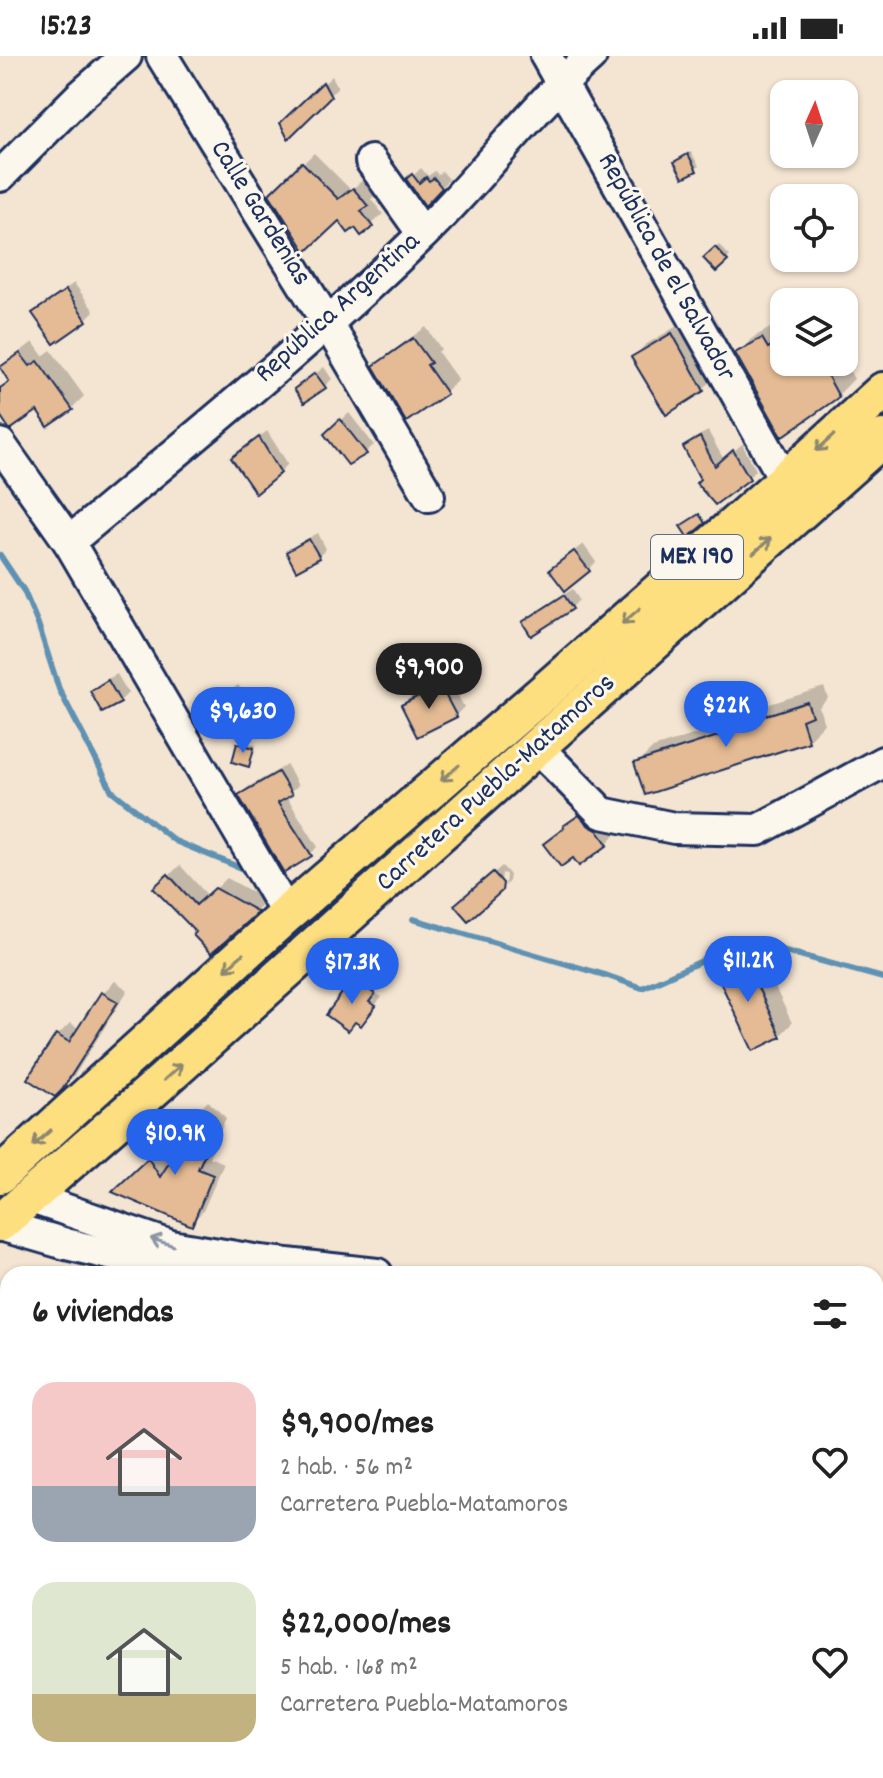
<!DOCTYPE html>
<html lang="es">
<head>
<meta charset="utf-8">
<style>
  body { margin:0; font-family:Dekko,sans-serif; background:#f6f6f6; color:#222; height:100vh; display:flex; flex-direction:column; font-size:30px; white-space:nowrap }
  * { box-sizing:border-box; margin:0 }
  p { font-size:26px; color:#767676 }
  .icon { flex:none; width:44px; height:44px; fill:none; stroke:currentColor; stroke-width:2; stroke-linecap:round; stroke-linejoin:round }
  .map { position:relative; flex:1; overflow:hidden }
  .side { position:absolute; left:0px; top:1210px; width:884px; height:512px; display:flex; flex-direction:column; background:#fff; border-radius:24px 24px 0 0; box-shadow:0 2px 6px #0004 }
  .side>* { flex:none }
  .needle { width:52px; rotate:3deg }
  .tools { position:absolute; left:770px; top:24px; display:grid; gap:16px }
  .tools a { display:grid; place-items:center; width:88px; height:88px; border-radius:16px; background:#fff; box-shadow:0 2px 6px #0004; font-size:40px }
  .price { position:absolute; translate:-50% -68px; padding:0 18px; border-radius:28px; background:#2563eb; color:#fff; font-size:26px; line-height:52px; filter:drop-shadow(0 2px 4px #0008) }
  .price::after { content:''; position:absolute; left:50%; top:48px; width:24px; height:18px; margin-left:-12px; background:inherit; clip-path:polygon(0 0,100% 0,50% 100%) }
  .price.on { background:#222; color:#fff }
  ul { padding:0; list-style:none }
  li { display:flex; align-items:center; gap:24px; height:200px; padding:0 32px }
  li span { display:grid; place-items:center; flex:none; width:224px; height:160px; border-radius:24px; color:#555 }
  li>.icon { margin-inline-start:auto }
  span .icon { width:96px; height:96px; fill:#fffc; stroke-width:1 }
  li b { font-size:34px }
  h2 { display:flex; justify-content:space-between; align-items:center; height:96px; padding:0 32px; font-size:34px }
  .status { display:flex; justify-content:space-between; align-items:center; height:56px; padding:0 40px; background:#fff; direction:ltr }
  .status svg { height:22px; fill:currentColor }
  .map>svg:first-child { display:block }
  .shadow { fill:#0003 }
  .lines { fill:none; stroke-linecap:round; stroke-linejoin:round }
  .stream { stroke:#5e91b3; stroke-width:6 }
  .building { fill:#e4bb94; stroke:#1b2f5e; stroke-width:2 }
  .minor-casing { stroke:#1b2f5e; stroke-width:36 }
  .major-casing { stroke:#1b2f5e; stroke-width:42 }
  .minor { stroke:#fbf7ec; stroke-width:30 }
  .major { stroke:#fedf80; stroke-width:36 }
  .oneway { stroke:#8c876f }
  .oneway2 { stroke:#8b93a5 }
  .labels { text-anchor:middle; dominant-baseline:central; stroke-width:6; stroke-linejoin:round; paint-order:stroke }
  .shield { fill:#fbf7ec; stroke:#5e6b89; stroke-width:2 }
  .shield-label { font-size:26px; font-weight:bold; fill:#1b2f5e }
  .street-label { font-size:28px; fill:#1b2f5e; stroke:#fbf7ec }
</style>
</head>
<body>
<div class="status"><b>15:23</b><svg viewBox="0 0 49 12"><path d="M0 12V9h3v3zM5 12V6h3v6zM10 12V3h3v9zM15 12V0h3v12zM26 1h20v11H26zM47 4h2v5h-2z"/></svg></div>
<div class="map">
<svg width="883" height="1722" viewBox="0 0 883 1722">
  <rect width="100%" height="100%" fill="#f4e5d2"/>
  <filter id="ink" filterUnits="userSpaceOnUse"><feTurbulence type="fractalNoise" baseFrequency=".0125" numOctaves="2"/><feDisplacementMap in="SourceGraphic" scale="16" xChannelSelector="R" yChannelSelector="G"/><feConvolveMatrix kernelMatrix="1 2 1 2 8 2 1 2 1" color-interpolation-filters="sRGB"/></filter>
  <g filter="url(#ink)">
    <g class="shadow">
      <polygon points="332,20 338,31 288,79 291,59"/>
      <polygon points="691,96 699,110 695,113 676,106"/>
      <polygon points="314,97 351,134 365,122 377,137 371,143 383,158 361,177 355,169 339,162 271,139"/>
      <polygon points="421,112 428,120 435,115 438,119 442,115 449,123 426,147 409,124"/>
      <polygon points="719,189 730,200 716,213 706,202"/>
      <polygon points="74,227 94,255 86,263 55,285 43,250"/>
      <polygon points="684,266 715,321 703,333 633,302 645,289"/>
      <polygon points="779,267 784,275 784,306 844,306 844,304 854,323 838,339 738,297 754,281"/>
      <polygon points="426,271 441,293 438,296 458,324 445,336 376,310 388,298"/>
      <polygon points="33,286 43,300 51,294 84,340 72,352 49,369 37,352 0,356 0,331 10,323 2,312 14,300"/>
      <polygon points="324,311 332,323 324,331 296,333"/>
      <polygon points="349,357 374,389 366,396 349,407 327,378"/>
      <polygon points="267,375 288,408 280,416 242,395"/>
      <polygon points="708,375 724,404 742,388 756,414 748,421 702,423 685,391 693,383"/>
      <polygon points="318,477 326,493 319,500 288,497 296,489"/>
      <polygon points="583,488 596,506 589,513 559,507"/>
      <polygon points="573,533 579,544 571,552 525,566 533,558"/>
      <polygon points="117,618 128,637 120,645 92,635 100,627"/>
      <polygon points="449,623 464,651 456,659 403,649 411,641"/>
      <polygon points="238,629 248,642 241,650 220,643"/>
      <polygon points="824,631 828,642 819,651 824,668 808,684 637,708 653,692 727,668 735,659"/>
      <polygon points="242,685 256,689 251,705 248,708 239,688"/>
      <polygon points="287,709 298,730 286,740 318,791 310,798 240,739 248,731"/>
      <polygon points="592,748 619,775 607,787 579,808 573,799 546,788 578,758"/>
      <polygon points="180,809 208,840 227,822 267,844 211,896 199,876 156,832"/>
      <polygon points="502,810 510,819 509,825 505,830 506,818 502,817 500,834 465,842"/>
      <polygon points="756,891 792,967 780,980 718,916 730,904"/>
      <polygon points="363,916 381,929 375,937 382,941 361,967 355,923"/>
      <polygon points="115,925 128,934 74,1020 55,1038 58,979 70,967 80,973 103,937"/>
      <polygon points="208,1045 226,1062 209,1101 224,1107 203,1155 191,1167 115,1136 161,1092 171,1107 188,1080 196,1057"/>
    </g>
    <g class="lines">
      <g class="stream">
        <polyline points="0,499 24,535 38,568 59,633 112,735 175,785 243,813"/>
        <polyline points="413,863 608,920 642,932 713,900 767,890 883,922"/>
      </g>
    </g>
    <g class="building">
      <polygon points="323,26 331,41 288,83 280,67"/>
      <polygon points="688,98 697,115 683,122 674,106"/>
      <polygon points="302,106 338,143 353,132 368,150 361,155 373,171 361,180 355,172 348,177 339,165 306,196 269,138"/>
      <polygon points="412,118 419,127 426,121 429,125 434,122 442,132 425,150 406,123"/>
      <polygon points="715,191 728,205 716,216 703,202"/>
      <polygon points="66,234 87,265 54,288 32,257"/>
      <polygon points="672,277 704,335 666,359 631,301"/>
      <polygon points="413,282 431,307 427,309 447,338 406,366 373,310"/>
      <polygon points="762,282 768,292 784,282 784,306 820,306 839,341 782,381 735,297"/>
      <polygon points="20,297 30,310 38,305 73,354 48,371 37,355 10,374 0,359 0,332 9,326 0,311"/>
      <polygon points="315,317 326,332 304,347 294,333"/>
      <polygon points="340,363 367,398 348,409 324,378"/>
      <polygon points="259,381 281,417 256,438 231,402"/>
      <polygon points="700,381 715,410 733,394 750,423 715,449 696,427 700,423 683,391"/>
      <polygon points="699,458 705,467 688,482 680,470"/>
      <polygon points="309,483 320,502 296,515 286,496"/>
      <polygon points="574,495 590,515 565,535 549,514"/>
      <polygon points="564,539 573,553 531,580 522,566"/>
      <polygon points="108,624 121,647 102,657 90,635"/>
      <polygon points="440,629 457,661 417,681 401,649"/>
      <polygon points="230,635 242,651 222,667 209,651"/>
      <polygon points="807,646 812,660 802,664 809,686 645,739 634,707 718,680 717,675"/>
      <polygon points="237,687 254,692 249,711 232,706"/>
      <polygon points="278,716 292,739 278,747 312,800 284,817 238,739"/>
      <polygon points="579,759 589,770 597,774 608,789 579,810 573,802 561,811 543,788 564,772 563,770"/>
      <polygon points="493,816 503,827 502,835 468,865 454,849"/>
      <polygon points="168,818 196,849 215,832 258,856 211,898 193,879 196,876 153,832"/>
      <polygon points="744,902 781,981 753,995 715,915"/>
      <polygon points="353,922 375,938 369,946 376,950 361,970 355,966 348,975 326,959"/>
      <polygon points="101,936 118,946 62,1034 55,1041 27,1023 56,978 69,986"/>
      <polygon points="195,1055 215,1075 198,1113 213,1119 192,1170 112,1136 148,1102 160,1121 186,1080 180,1072"/>
    </g>
    <g class="lines">
      <defs>
        <g id="minor">
          <polyline points="162,0 328,268 429,440"/>
          <polyline points="546,0 785,424"/>
          <polyline points="371,105 423,178"/>
          <polyline points="0,120 79,41 126,0"/>
          <polyline points="0,388 69,486 287,858"/>
          <path d="M 69,486 C 188,386 309,289 421,180 C 480,123 529,55 591,0"/>
          <polyline points="538,692 602,757 674,772 758,774 883,706"/>
          <polyline points="29,1141 171,1190 260,1205 377,1218"/>
          <polyline points="0,1169 66,1188 194,1218"/>
          <polyline points="876,1299 883,1300"/>
          <polyline points="876,1327 883,1328"/>
          <polyline points="0,1602 5,1586"/>
          <polyline points="13,1722 16,1714"/>
          <polyline points="64,1722 66,1714"/>
          <polyline points="210,1722 214,1714"/>
        </g>
        <g id="major">
          <polyline points="0,1119 287,858 542,638 785,424 883,335"/>
          <polyline points="0,1167 148,1038 883,382"/>
        </g>
      </defs>
      <use href="#minor" class="minor-casing"/>
      <use href="#major" class="major-casing"/>
      <use href="#minor" class="minor"/>
      <use href="#major" class="major"/>
    </g>
    <defs><path id="oneway-shaft" d="M-6 0H5M1.5-3L5.5 0L1.5 3" fill="none" stroke-width="1.6" stroke-linecap="round" stroke-linejoin="round" transform="scale(2)"/></defs>
    <g class="oneway">
      <use href="#oneway-shaft" transform="translate(825 387) rotate(138)"/>
      <use href="#oneway-shaft" transform="translate(762 490) rotate(-42)"/>
      <use href="#oneway-shaft" transform="translate(631 560) rotate(139)"/>
      <use href="#oneway-shaft" transform="translate(450 717) rotate(139)"/>
      <use href="#oneway-shaft" transform="translate(234 906) rotate(138)"/>
      <use href="#oneway-shaft" transform="translate(173 1016) rotate(-42)"/>
      <use href="#oneway-shaft" transform="translate(42 1082) rotate(138)"/>
    </g>
    <use class="oneway2" href="#oneway-shaft" transform="translate(162 1186) rotate(-162)"/>
  </g>
  <g class="labels">
    <rect class="shield" x="651" y="479" width="92" height="44" rx="6"/>
    <g class="shield-label">
      <text x="697" y="501">MEX 190</text>
    </g>
    <g class="street-label">
      <text transform="translate(259 158) rotate(58)">Calle Gardenias</text>
      <text transform="translate(665 212) rotate(61)">República de el Salvador</text>
      <text transform="translate(339 253) rotate(-42)">República Argentina</text>
      <text transform="translate(497 728) rotate(-42)">Carretera Puebla-Matamoros</text>
    </g>
  </g>
</svg>
<div class="tools">
<a><svg class="needle" viewBox="-14 -14 28 28"><path d="M0-13l5 13h-10z" fill="#e53935"/><path d="M0 13l5-13h-10z" fill="#767676"/></svg></a>
<a><svg class="icon" aria-label="locate" viewBox="0 0 24 24"><circle cx="12" cy="12" r="6"/><path d="M12 2v4M12 18v4M2 12h4M18 12h4"/></svg></a>
<a><svg class="icon" aria-label="layers" viewBox="0 0 24 24"><path d="M12 4l9 5-9 5-9-5zM3 14l9 5 9-5"/></svg></a>
</div>
<b class="price on" style="left:429px;top:655px">$9,900</b>
<b class="price" style="left:726px;top:693px">$22K</b>
<b class="price" style="left:243px;top:699px">$9,630</b>
<b class="price" style="left:748px;top:948px">$11.2K</b>
<b class="price" style="left:352px;top:950px">$17.3K</b>
<b class="price" style="left:175px;top:1121px">$10.9K</b>
<section class="side">
<h2>6 viviendas<svg class="icon" aria-label="filters" viewBox="0 0 24 24"><path d="M4 7h16M4 17h16"/><circle cx="9" cy="7" r="2"/><circle cx="15" cy="17" r="2"/></svg></h2>
<ul>
<li><span style="background:linear-gradient(#f6c9c9 65%,#9aa5b1 0)"><svg class="icon" aria-label="home" viewBox="0 0 24 24"><path d="M3 11l9-7 9 7M6 9v11h12V9"/></svg></span><div><b>$9,900/mes</b><p>2 hab. · 56 m²</p><p>Carretera Puebla-Matamoros</p></div><svg class="icon" aria-label="heart" viewBox="0 0 24 24"><path d="M12 20l-8-8c-3-5 5-10 8-4 3-6 11-1 8 4z"/></svg></li>
<li><span style="background:linear-gradient(#dfe7d0 70%,#c2b280 0)"><svg class="icon" aria-label="home" viewBox="0 0 24 24"><path d="M3 11l9-7 9 7M6 9v11h12V9"/></svg></span><div><b>$22,000/mes</b><p>5 hab. · 168 m²</p><p>Carretera Puebla-Matamoros</p></div><svg class="icon" aria-label="heart" viewBox="0 0 24 24"><path d="M12 20l-8-8c-3-5 5-10 8-4 3-6 11-1 8 4z"/></svg></li>
</ul>
</section>
</div>
</body>
</html>
